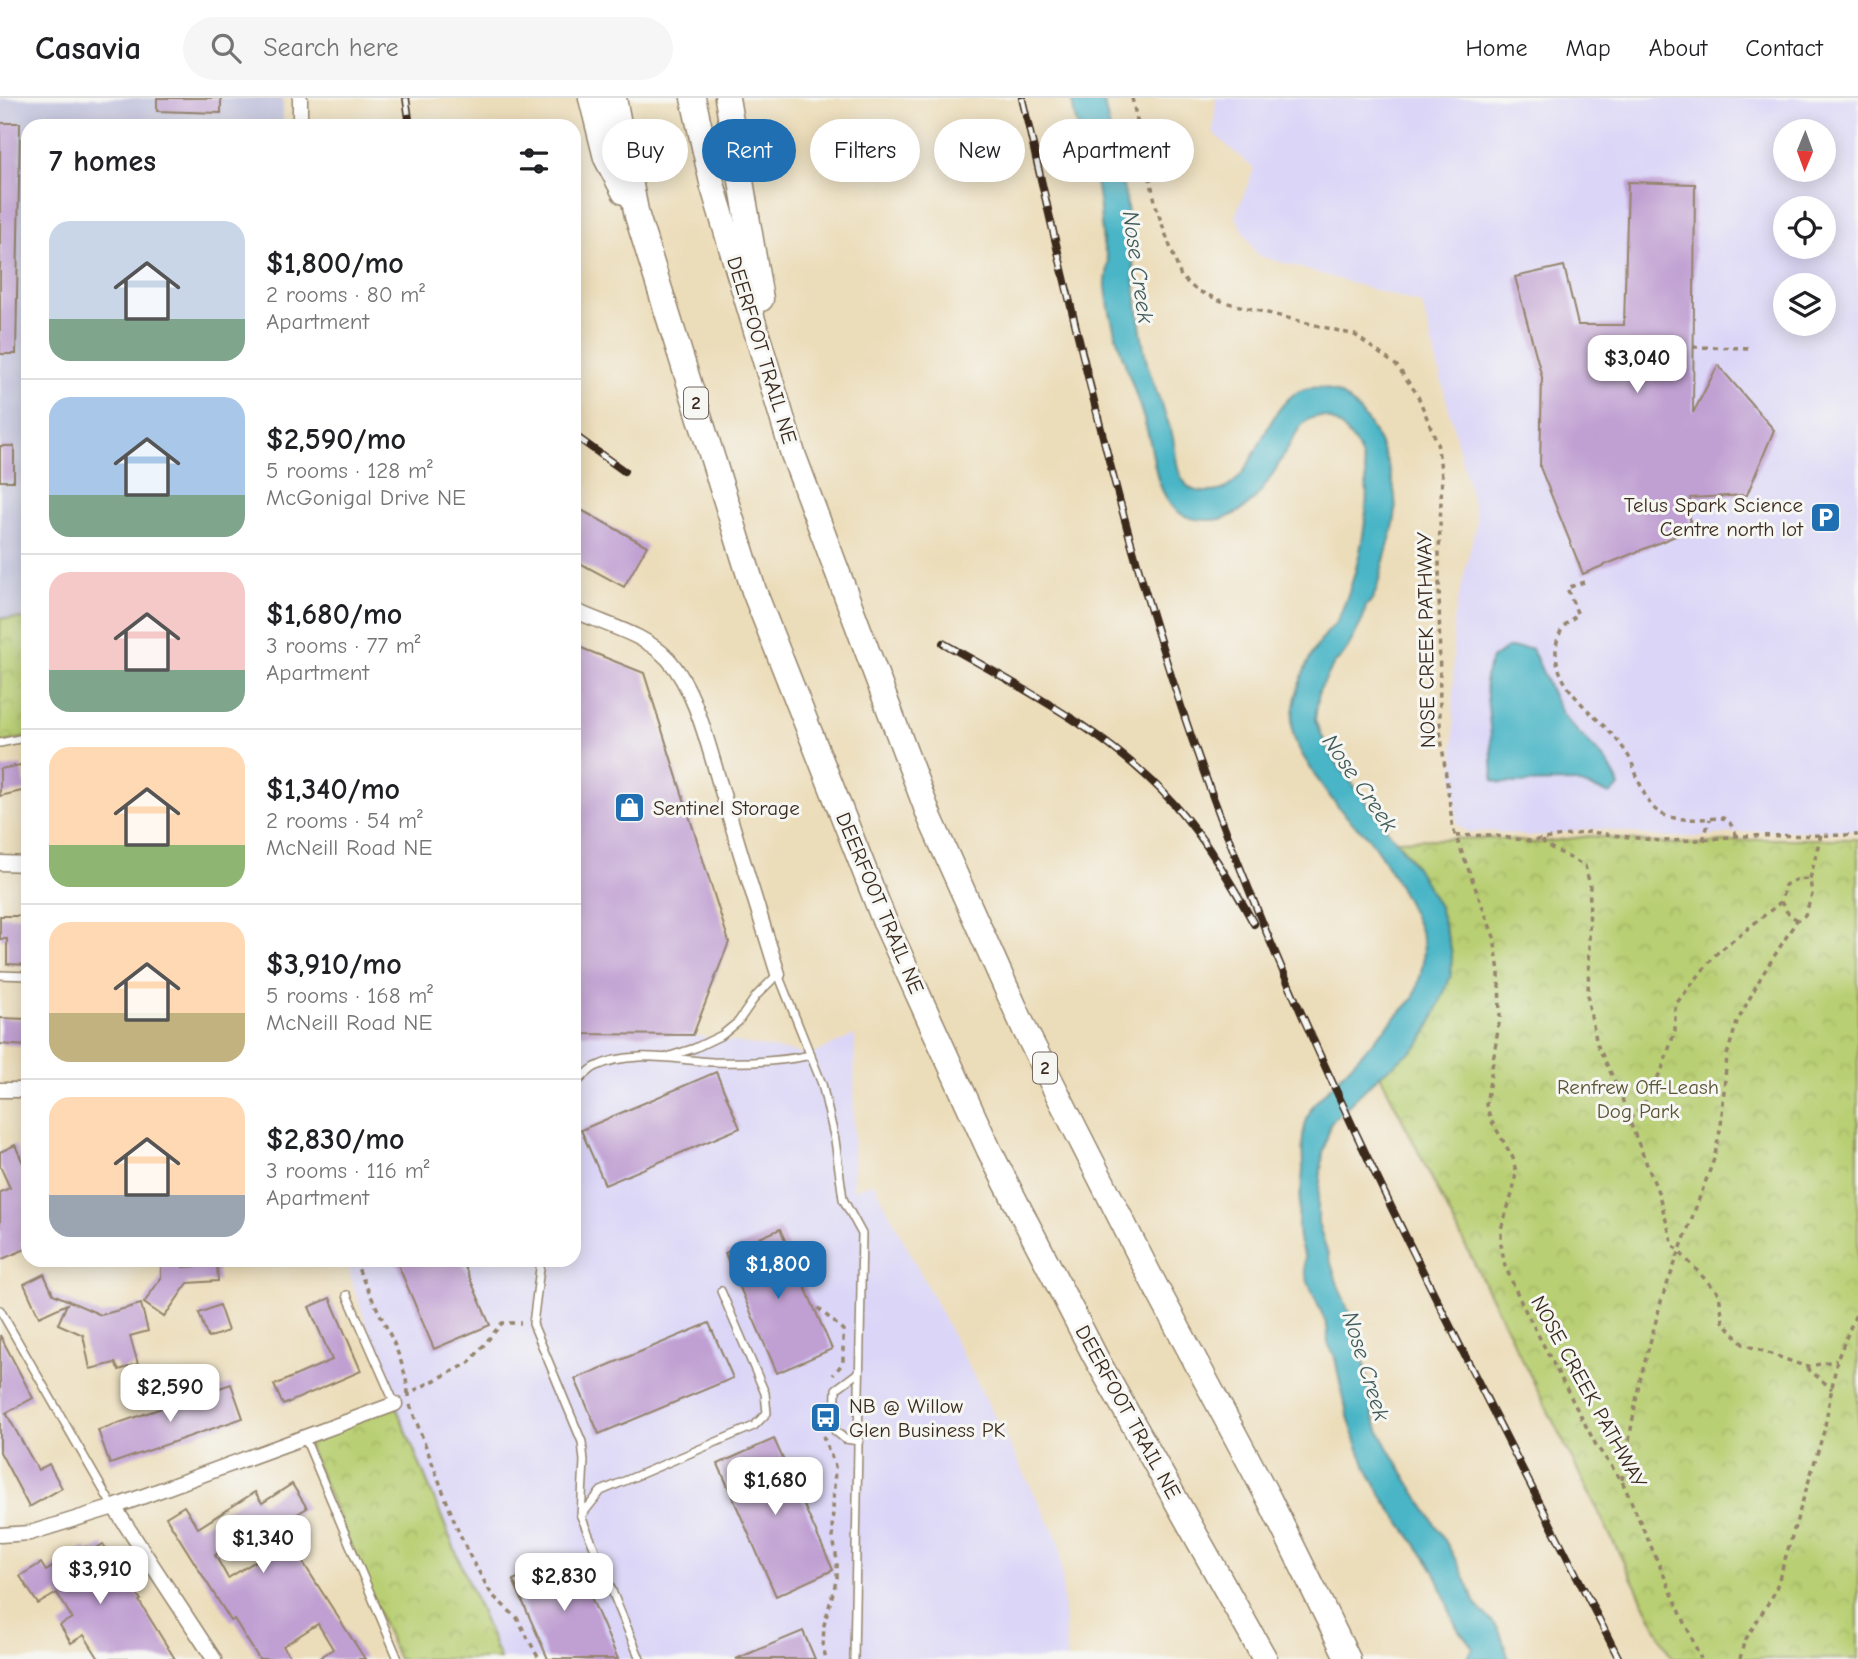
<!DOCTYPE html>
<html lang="en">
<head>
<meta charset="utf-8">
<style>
  body { margin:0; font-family:"Comic Neue",sans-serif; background:#f6f6f6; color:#202124; height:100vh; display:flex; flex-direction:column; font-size:26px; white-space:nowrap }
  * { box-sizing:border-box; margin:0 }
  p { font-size:23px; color:#757577 }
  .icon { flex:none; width:38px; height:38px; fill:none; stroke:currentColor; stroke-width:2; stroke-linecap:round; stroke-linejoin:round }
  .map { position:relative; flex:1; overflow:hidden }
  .side { position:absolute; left:21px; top:21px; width:560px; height:1148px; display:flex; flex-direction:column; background:#fff; border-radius:21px; box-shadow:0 4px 18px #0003 }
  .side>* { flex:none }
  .banner { position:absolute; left:602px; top:21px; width:665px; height:63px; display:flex; gap:14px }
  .needle { width:46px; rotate:181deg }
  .fabs { position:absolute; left:1773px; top:21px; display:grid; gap:14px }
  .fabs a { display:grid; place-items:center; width:63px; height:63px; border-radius:50%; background:#fff; box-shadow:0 4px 18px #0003; font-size:35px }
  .price { position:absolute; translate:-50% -60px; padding:0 16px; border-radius:14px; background:#fff; color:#222; font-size:23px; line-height:46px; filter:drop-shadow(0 2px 4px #0008) }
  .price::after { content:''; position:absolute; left:50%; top:42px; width:21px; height:16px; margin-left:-10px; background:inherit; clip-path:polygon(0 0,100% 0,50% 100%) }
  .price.on { background:#1f6fb2; color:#fff }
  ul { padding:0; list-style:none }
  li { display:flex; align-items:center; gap:21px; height:175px; padding:0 28px }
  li+li { border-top:2px solid #e0e0e0 }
  li span { display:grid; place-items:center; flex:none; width:196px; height:140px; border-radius:21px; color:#555 }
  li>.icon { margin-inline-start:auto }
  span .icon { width:84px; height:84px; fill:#fffc; stroke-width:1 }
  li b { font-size:30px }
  h2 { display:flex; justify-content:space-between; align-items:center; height:84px; padding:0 28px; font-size:30px }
  .tag { padding:0 24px; border-radius:32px; background:#fff; box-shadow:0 4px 18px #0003; font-size:24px; line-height:63px }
  .tag.on { background:#1f6fb2; color:#fff }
  header { display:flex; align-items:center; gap:42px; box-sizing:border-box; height:98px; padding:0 35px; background:#fff; border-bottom:2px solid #e0e0e0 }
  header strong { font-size:33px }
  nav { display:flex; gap:38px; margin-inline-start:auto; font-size:24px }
  .search { width:490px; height:63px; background:#f6f6f6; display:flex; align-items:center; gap:18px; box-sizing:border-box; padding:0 24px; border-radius:38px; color:#757577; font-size:26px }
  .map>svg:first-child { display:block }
  .built { fill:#dbd6f7; fill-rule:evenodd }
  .industrial { fill:#c1c2dd }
  .park { fill:url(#park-crowns); stroke:#7a7c48; stroke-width:2 }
  .water { fill:#49b5c6; stroke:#427072; stroke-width:2 }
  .building { fill:#c09fd2; fill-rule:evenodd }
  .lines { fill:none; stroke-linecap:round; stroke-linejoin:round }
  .lane-casing { stroke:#94846c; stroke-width:10 }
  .street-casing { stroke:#94846c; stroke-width:17 }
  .highway-casing { stroke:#94846c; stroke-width:27 }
  .path { stroke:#94846c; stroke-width:3.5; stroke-dasharray:5 5; stroke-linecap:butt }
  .lane { stroke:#fff; stroke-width:7 }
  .street { stroke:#fff; stroke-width:14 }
  .highway { stroke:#fff; stroke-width:24 }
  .rail-casing { stroke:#3b2a1e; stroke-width:8 }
  .rail { stroke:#f6f6f2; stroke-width:5; stroke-dasharray:16; stroke-linecap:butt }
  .labels { text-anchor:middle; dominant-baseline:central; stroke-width:6; stroke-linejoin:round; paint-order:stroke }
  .shield { fill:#f6f6f2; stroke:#73675e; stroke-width:2 }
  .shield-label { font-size:19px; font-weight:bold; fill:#3b2a1e }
  .street-label { font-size:21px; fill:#3b2a1e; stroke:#f6f6f2 }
  .poi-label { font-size:21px; fill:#3b2a1e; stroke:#f6f6f2; text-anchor:start }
  .park-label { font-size:21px; fill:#5a5333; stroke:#f6f6f2 }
  .water-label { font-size:23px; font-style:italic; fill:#405b59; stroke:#f6f6f2 }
</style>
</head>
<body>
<header>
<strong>Casavia</strong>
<div class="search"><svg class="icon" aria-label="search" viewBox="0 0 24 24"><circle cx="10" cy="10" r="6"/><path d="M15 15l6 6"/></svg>Search here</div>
<nav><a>Home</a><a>Map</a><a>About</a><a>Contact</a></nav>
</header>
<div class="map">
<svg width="1858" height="1561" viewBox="0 0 1858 1561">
  <defs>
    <pattern id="park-crowns" width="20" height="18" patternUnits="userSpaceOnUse" patternTransform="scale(1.75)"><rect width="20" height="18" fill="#b9cf73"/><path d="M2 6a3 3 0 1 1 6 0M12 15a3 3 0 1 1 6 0" fill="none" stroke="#a0b263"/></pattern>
  </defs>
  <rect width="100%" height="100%" fill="#f6f6f2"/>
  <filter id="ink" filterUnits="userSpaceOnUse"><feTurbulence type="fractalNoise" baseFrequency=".0143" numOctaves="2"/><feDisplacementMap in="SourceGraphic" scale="14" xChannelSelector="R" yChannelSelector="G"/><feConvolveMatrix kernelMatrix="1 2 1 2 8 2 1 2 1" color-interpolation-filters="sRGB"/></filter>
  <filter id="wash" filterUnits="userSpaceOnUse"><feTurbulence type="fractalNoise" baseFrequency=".00686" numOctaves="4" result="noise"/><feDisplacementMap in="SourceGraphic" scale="28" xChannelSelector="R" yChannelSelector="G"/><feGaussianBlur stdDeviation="1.57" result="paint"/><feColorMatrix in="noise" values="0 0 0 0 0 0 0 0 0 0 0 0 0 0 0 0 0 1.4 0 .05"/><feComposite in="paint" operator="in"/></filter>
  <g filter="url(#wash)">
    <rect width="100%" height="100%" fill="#ecddba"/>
    <g class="built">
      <path d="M 1216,0 L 1858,0 L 1858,733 L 1754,733 L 1695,739 L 1661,739 L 1604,731 L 1584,731 L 1549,737 L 1526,738 L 1494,733 L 1468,734 L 1457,727 L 1454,691 L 1453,523 L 1477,422 L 1422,206 L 1257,157 L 1235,118 L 1254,71 L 1213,35 ZM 1785,33 L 1824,33 L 1824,72 L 1785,72 ZM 1785,110 L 1824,110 L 1824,149 L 1785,149 ZM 1785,187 L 1824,187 L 1824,226 L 1785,226 Z"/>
      <polygon points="574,936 693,937 811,957 855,937 853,1092 874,1085 1060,1445 1067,1561 500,1561 395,1306 352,1185 347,1162 574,1162"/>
    </g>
    <polygon class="industrial" points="0,0 283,0 283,28 28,28 28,521 0,520"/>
    <g class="park">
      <polygon points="0,520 28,521 28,637 24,640 0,645"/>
      <polygon points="1590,738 1654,745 1701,746 1762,741 1858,741 1858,1561 1672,1561 1380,977 1419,947 1451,877 1452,855 1439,809 1409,758 1396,742 1491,740 1537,745"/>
      <polygon points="395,1306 500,1561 398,1561 304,1338"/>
    </g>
    <g class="water">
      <path d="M 1072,0 L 1103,0 C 1110,36 1121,72 1127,109 C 1134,158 1135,212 1146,261 C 1152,287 1164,310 1172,336 C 1177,352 1174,372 1186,386 C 1191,394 1201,394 1210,394 C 1264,394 1262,275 1327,291 C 1370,302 1400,379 1395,419 C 1393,436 1386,453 1382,470 C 1379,482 1376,501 1366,508 L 1363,521 L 1348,550 L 1341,560 L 1334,566 L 1319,593 L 1315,622 L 1330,656 L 1416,769 L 1439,809 L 1452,855 L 1451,877 L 1432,924 L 1419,947 L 1380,977 L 1331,1024 L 1323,1055 L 1318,1102 L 1318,1125 L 1338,1187 L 1355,1230 L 1353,1235 C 1371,1262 1364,1299 1377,1328 C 1406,1388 1451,1440 1474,1502 C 1478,1514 1492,1521 1498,1531 C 1503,1539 1505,1552 1509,1561 L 1466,1561 L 1473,1550 C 1470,1541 1466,1541 1460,1534 C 1450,1522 1444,1491 1435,1475 C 1417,1444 1392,1417 1375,1386 C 1353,1346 1343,1303 1335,1259 C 1334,1254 1329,1250 1328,1245 C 1327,1240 1329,1234 1327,1229 C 1321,1208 1301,1181 1305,1159 C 1291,1133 1302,1099 1303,1071 C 1303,1059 1301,1045 1304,1033 C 1306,1023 1309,1015 1313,1007 L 1413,901 C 1419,885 1426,862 1423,844 C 1418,819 1383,756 1365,736 C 1361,732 1355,728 1351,723 C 1335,707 1320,686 1308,666 C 1301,655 1291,639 1292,625 C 1294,595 1306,559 1326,536 C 1330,530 1335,528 1338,521 C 1358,480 1383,380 1352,341 C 1340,326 1322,309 1304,325 C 1298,330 1294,339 1290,346 C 1272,377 1252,422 1210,422 C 1197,422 1184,421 1174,410 C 1154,389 1155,359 1147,332 C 1134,284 1111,239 1106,189 C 1105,181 1109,172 1108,163 C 1107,157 1104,151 1103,145 C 1100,123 1101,102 1095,81 C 1088,53 1074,29 1072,0 Z"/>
      <path d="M 1507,550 L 1531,550 C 1543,571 1549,594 1562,615 C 1580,642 1610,657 1619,689 L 1610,696 L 1575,684 L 1501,685 L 1493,682 L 1491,638 L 1485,579 L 1492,561 Z"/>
    </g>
    <g id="blocks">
      <g class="building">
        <polygon points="157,0 221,0 221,15 157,13"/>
        <polygon points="0,25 20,25 16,256 0,256"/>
        <polygon points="1628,84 1695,86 1693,315 1718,267 1774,332 1747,397 1690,400 1690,432 1583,476 1540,369 1542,279 1515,179 1564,168 1578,227 1624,227"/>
        <rect x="0" y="348" width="14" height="35"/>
        <polygon points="574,408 647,448 624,489 574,462"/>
        <polygon points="574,547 644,575 729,844 693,937 574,936"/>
        <polygon points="21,667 26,692 0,698 0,671"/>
        <polygon points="0,818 25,818 27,867 7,866 7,841 0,841"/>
        <polygon points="0,920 28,921 27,948 0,946"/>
        <polygon points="716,974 740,1030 605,1087 581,1032"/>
        <polygon points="15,1047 28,1076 28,1150 0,1162 0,1094 10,1090 0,1068 0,1054"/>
        <polygon points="780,1131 832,1251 777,1275 725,1155"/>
        <polygon points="161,1162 183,1162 183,1169 217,1167 218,1183 188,1185 164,1219 144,1205 161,1180"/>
        <polygon points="396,1162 462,1162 490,1227 434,1251"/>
        <polygon points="44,1176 53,1196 101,1217 141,1206 148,1233 130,1238 138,1266 119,1272 115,1265 90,1271 83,1237 58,1226 67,1206 39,1219 24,1186"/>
        <polygon points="330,1200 361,1273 283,1307 274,1287 332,1262 309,1209"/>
        <polygon points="219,1207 228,1233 208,1240 199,1215"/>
        <polygon points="709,1225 733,1280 599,1336 575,1281"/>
        <polygon points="0,1237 33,1300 6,1315 38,1372 49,1366 62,1390 29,1409 0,1354"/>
        <polygon points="231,1286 243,1320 110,1366 98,1332"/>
        <polygon points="774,1341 833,1472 776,1498 718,1366"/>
        <path d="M 292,1386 L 307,1410 L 279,1427 L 365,1561 L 318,1561 L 333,1551 L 318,1526 L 283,1548 L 292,1561 L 259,1561 L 234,1521 L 231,1523 L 166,1419 L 184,1408 L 198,1430 L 255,1394 L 262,1405 ZM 250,1435 L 264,1458 L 228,1480 L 215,1457 Z"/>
        <polygon points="103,1446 141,1502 139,1503 175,1561 99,1561 84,1537 71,1545 60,1527 72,1520 57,1495 38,1506 20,1478 41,1465 46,1473 86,1449 89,1455"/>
        <polygon points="572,1456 618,1561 548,1561 513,1482"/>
        <polygon points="803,1533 815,1561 736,1561"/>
      </g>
    </g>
  </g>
  <g filter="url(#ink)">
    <use href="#blocks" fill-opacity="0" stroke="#94846c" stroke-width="2"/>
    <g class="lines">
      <defs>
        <g id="lane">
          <polyline points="0,645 24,640 28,656"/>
          <polyline points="0,877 28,878"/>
          <polyline points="667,959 695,950 722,937 738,924 756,898 778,876 822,986 835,1042 843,1101 862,1136 854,1561"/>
          <path d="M 574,987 C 581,981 588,973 595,969 C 630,951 676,962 713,964 C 746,965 779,964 811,957"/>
          <polyline points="541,1162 533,1226 582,1344 584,1363 581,1418 640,1561"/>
          <polyline points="347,1197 395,1306"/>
          <polyline points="0,1212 113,1409"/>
          <polyline points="304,1338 398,1561"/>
          <polyline points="859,1343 845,1341 835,1333 836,1291 859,1274"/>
          <polyline points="581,1418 601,1393 754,1328 767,1315 765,1295 721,1193"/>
        </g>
        <g id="street">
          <polyline points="300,0 300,28"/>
          <path d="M 574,512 C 604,527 644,535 668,561 C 697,593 709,652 722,693 C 740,754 759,815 778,876"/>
          <polyline points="0,765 28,766"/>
          <polyline points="0,992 28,992"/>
          <polyline points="114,1409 214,1561"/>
          <polyline points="0,1437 30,1435 114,1409 395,1306"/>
        </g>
        <g id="highway">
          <polyline points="591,0 606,60 624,94"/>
          <polyline points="614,0 637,118 754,493 884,822 989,1052 1095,1258 1265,1561"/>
          <polyline points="693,0 713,89 793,356 930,720 1025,932 1149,1176 1269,1401 1348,1561"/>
          <polyline points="727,0 761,201"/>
        </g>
      </defs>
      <use href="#lane" class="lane-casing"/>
      <use href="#street" class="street-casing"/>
      <use href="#highway" class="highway-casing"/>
      <g class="path">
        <polyline points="1132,0 1157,112 1181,179 1196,192 1224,204 1355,237 1397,268 1417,296 1437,344 1442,378 1439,455 1440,632 1453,731 1494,839 1499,874 1500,919 1486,1007 1491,1022 1513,1060 1516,1074 1513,1093 1501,1131 1501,1146 1505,1168 1523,1208 1596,1347 1622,1383 1701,1561"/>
        <polyline points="1693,249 1752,250"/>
        <path d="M 1584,484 L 1567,490 L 1578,517 C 1551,531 1551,562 1566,586 C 1583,613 1613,631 1629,659 C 1638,676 1643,705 1660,715 C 1678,725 1703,720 1723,720 L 1730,725 L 1737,738"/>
        <polyline points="1456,738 1489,737 1530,743 1589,734 1661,743 1703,742 1737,738 1858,737"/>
        <polyline points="1542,742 1546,747 1585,768 1590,787 1588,903 1597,946 1620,994 1629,1022"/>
        <polyline points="1703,742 1710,721"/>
        <polyline points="1781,804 1716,856 1675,907 1675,933 1662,971 1645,1004 1629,1022 1658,1094 1673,1147 1719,1196 1723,1223 1743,1246 1807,1269 1837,1262"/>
        <polyline points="1797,822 1787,814 1781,804 1785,787 1795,782 1810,781"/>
        <path d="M 355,1162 C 370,1204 405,1252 408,1296"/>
        <polyline points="818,1210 843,1232 843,1265 833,1277"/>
        <polyline points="1807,1270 1832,1291"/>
        <polyline points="409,1299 409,1295 469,1265 502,1225 521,1225"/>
        <polyline points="410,1307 457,1430 471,1460 492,1497 517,1520 539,1561"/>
        <polyline points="823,1338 835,1368 832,1433 837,1463 837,1480 824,1527 823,1548 826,1561"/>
        <polyline points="1622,1382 1639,1286 1662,1200 1714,1061 1721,1028 1727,957 1737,924 1761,879 1797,822 1805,817 1812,797 1810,781 1821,736"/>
        <polyline points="1740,1561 1744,1544 1775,1494 1824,1333 1837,1262 1858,1211"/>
      </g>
      <use href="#lane" class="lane"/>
      <use href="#street" class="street"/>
      <use href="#highway" class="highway"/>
      <defs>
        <g id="rail">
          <polyline points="406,0 410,28"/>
          <path d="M 1022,0 C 1079,243 1132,489 1222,723 C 1332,1012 1480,1285 1619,1561"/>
          <polyline points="574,337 624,373"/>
          <path d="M 943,545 C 1024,591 1112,636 1174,706 C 1206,742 1231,784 1254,826"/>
        </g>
      </defs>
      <use href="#rail" class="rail-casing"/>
      <use href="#rail" class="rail"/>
    </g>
  </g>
  <defs>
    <symbol id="parking-square" viewBox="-11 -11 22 22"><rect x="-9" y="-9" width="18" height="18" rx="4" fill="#1f6fb2" stroke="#f6f6f2"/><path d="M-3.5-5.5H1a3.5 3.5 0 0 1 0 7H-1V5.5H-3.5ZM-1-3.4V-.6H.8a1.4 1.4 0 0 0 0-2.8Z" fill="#fff"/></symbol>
    <symbol id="shop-square" viewBox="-11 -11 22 22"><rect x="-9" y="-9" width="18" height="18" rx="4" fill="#1f6fb2" stroke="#f6f6f2"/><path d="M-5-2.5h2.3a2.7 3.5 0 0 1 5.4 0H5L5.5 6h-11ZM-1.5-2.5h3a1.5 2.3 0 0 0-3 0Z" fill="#fff"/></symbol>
    <symbol id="bus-square" viewBox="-11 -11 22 22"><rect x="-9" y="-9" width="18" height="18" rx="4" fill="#1f6fb2" stroke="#f6f6f2"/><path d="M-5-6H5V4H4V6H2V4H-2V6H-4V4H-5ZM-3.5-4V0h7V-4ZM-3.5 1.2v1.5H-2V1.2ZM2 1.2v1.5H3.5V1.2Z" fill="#fff"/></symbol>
  </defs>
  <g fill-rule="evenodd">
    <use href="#parking-square" x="1808" y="402" width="35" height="35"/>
    <use href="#shop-square" x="612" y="692" width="35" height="35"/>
    <use href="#bus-square" x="808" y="1302" width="35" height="35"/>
  </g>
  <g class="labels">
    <g class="shield">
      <rect x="684" y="289.5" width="24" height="31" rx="5"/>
      <rect x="1033" y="954.5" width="24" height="31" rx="5"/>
    </g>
    <g class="shield-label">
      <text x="696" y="305">2</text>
      <text x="1045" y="970">2</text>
    </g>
    <g class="street-label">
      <text transform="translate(762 252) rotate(73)">DEERFOOT TRAIL NE</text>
      <text transform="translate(1426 542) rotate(-91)">NOSE CREEK PATHWAY</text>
      <text transform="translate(880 805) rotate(67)">DEERFOOT TRAIL NE</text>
      <text transform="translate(1589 1294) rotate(61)">NOSE CREEK PATHWAY</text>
      <text transform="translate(1128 1314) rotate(61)">DEERFOOT TRAIL NE</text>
    </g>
    <g class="poi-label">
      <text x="1803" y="407" text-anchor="end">Telus Spark Science<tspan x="1803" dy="24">Centre north lot</tspan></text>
      <text x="653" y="710">Sentinel Storage</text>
      <text x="849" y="1308">NB @ Willow<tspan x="849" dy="24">Glen Business PK</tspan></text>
    </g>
    <g class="park-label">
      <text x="1638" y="989">Renfrew Off-Leash<tspan x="1638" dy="24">Dog Park</tspan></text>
    </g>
    <g class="water-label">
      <text transform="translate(1138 169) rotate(82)">Nose Creek</text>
      <text transform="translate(1360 685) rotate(55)">Nose Creek</text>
      <text transform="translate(1366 1268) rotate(73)">Nose Creek</text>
    </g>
  </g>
</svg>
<div class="fabs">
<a><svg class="needle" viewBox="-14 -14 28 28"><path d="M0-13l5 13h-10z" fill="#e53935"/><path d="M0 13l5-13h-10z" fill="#757577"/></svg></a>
<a><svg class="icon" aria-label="locate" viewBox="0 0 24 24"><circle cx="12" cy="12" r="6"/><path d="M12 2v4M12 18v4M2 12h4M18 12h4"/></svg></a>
<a><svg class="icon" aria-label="layers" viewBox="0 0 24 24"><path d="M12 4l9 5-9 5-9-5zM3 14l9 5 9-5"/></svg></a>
</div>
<b class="price" style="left:1637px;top:297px">$3,040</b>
<b class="price on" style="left:778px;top:1203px">$1,800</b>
<b class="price" style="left:170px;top:1326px">$2,590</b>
<b class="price" style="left:775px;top:1419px">$1,680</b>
<b class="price" style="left:263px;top:1477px">$1,340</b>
<b class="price" style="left:100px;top:1508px">$3,910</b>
<b class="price" style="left:564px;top:1515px">$2,830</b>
<div class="banner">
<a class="tag">Buy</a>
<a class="tag on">Rent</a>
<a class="tag">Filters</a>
<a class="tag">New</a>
<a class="tag">Apartment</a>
</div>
<section class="side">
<h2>7 homes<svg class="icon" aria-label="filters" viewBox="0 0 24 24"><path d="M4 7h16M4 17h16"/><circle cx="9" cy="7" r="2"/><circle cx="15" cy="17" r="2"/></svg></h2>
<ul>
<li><span style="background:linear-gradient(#c9d6e8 70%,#7fa58c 0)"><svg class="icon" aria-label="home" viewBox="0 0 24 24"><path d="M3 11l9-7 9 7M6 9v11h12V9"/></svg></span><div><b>$1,800/mo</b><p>2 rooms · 80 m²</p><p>Apartment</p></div></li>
<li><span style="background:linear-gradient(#a9c7e8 70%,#7fa58c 0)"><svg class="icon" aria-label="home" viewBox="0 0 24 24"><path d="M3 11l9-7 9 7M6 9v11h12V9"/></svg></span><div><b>$2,590/mo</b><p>5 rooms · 128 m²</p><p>McGonigal Drive NE</p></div></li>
<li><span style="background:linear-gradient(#f6c9c9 70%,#7fa58c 0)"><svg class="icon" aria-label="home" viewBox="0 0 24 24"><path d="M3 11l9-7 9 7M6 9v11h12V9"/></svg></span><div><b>$1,680/mo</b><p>3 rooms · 77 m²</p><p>Apartment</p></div></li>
<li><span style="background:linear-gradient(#ffd9b3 70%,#8fb573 0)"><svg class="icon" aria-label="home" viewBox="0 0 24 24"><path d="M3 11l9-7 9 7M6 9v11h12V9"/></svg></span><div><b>$1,340/mo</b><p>2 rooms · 54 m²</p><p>McNeill Road NE</p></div></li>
<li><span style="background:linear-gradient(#ffd9b3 65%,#c2b280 0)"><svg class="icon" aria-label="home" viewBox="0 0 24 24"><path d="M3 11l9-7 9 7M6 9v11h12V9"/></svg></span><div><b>$3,910/mo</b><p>5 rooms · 168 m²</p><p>McNeill Road NE</p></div></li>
<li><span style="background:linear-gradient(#ffd9b3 70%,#9aa5b1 0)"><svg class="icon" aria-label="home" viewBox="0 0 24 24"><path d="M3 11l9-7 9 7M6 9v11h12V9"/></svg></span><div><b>$2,830/mo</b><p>3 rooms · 116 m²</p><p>Apartment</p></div></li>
</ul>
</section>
</div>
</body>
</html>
